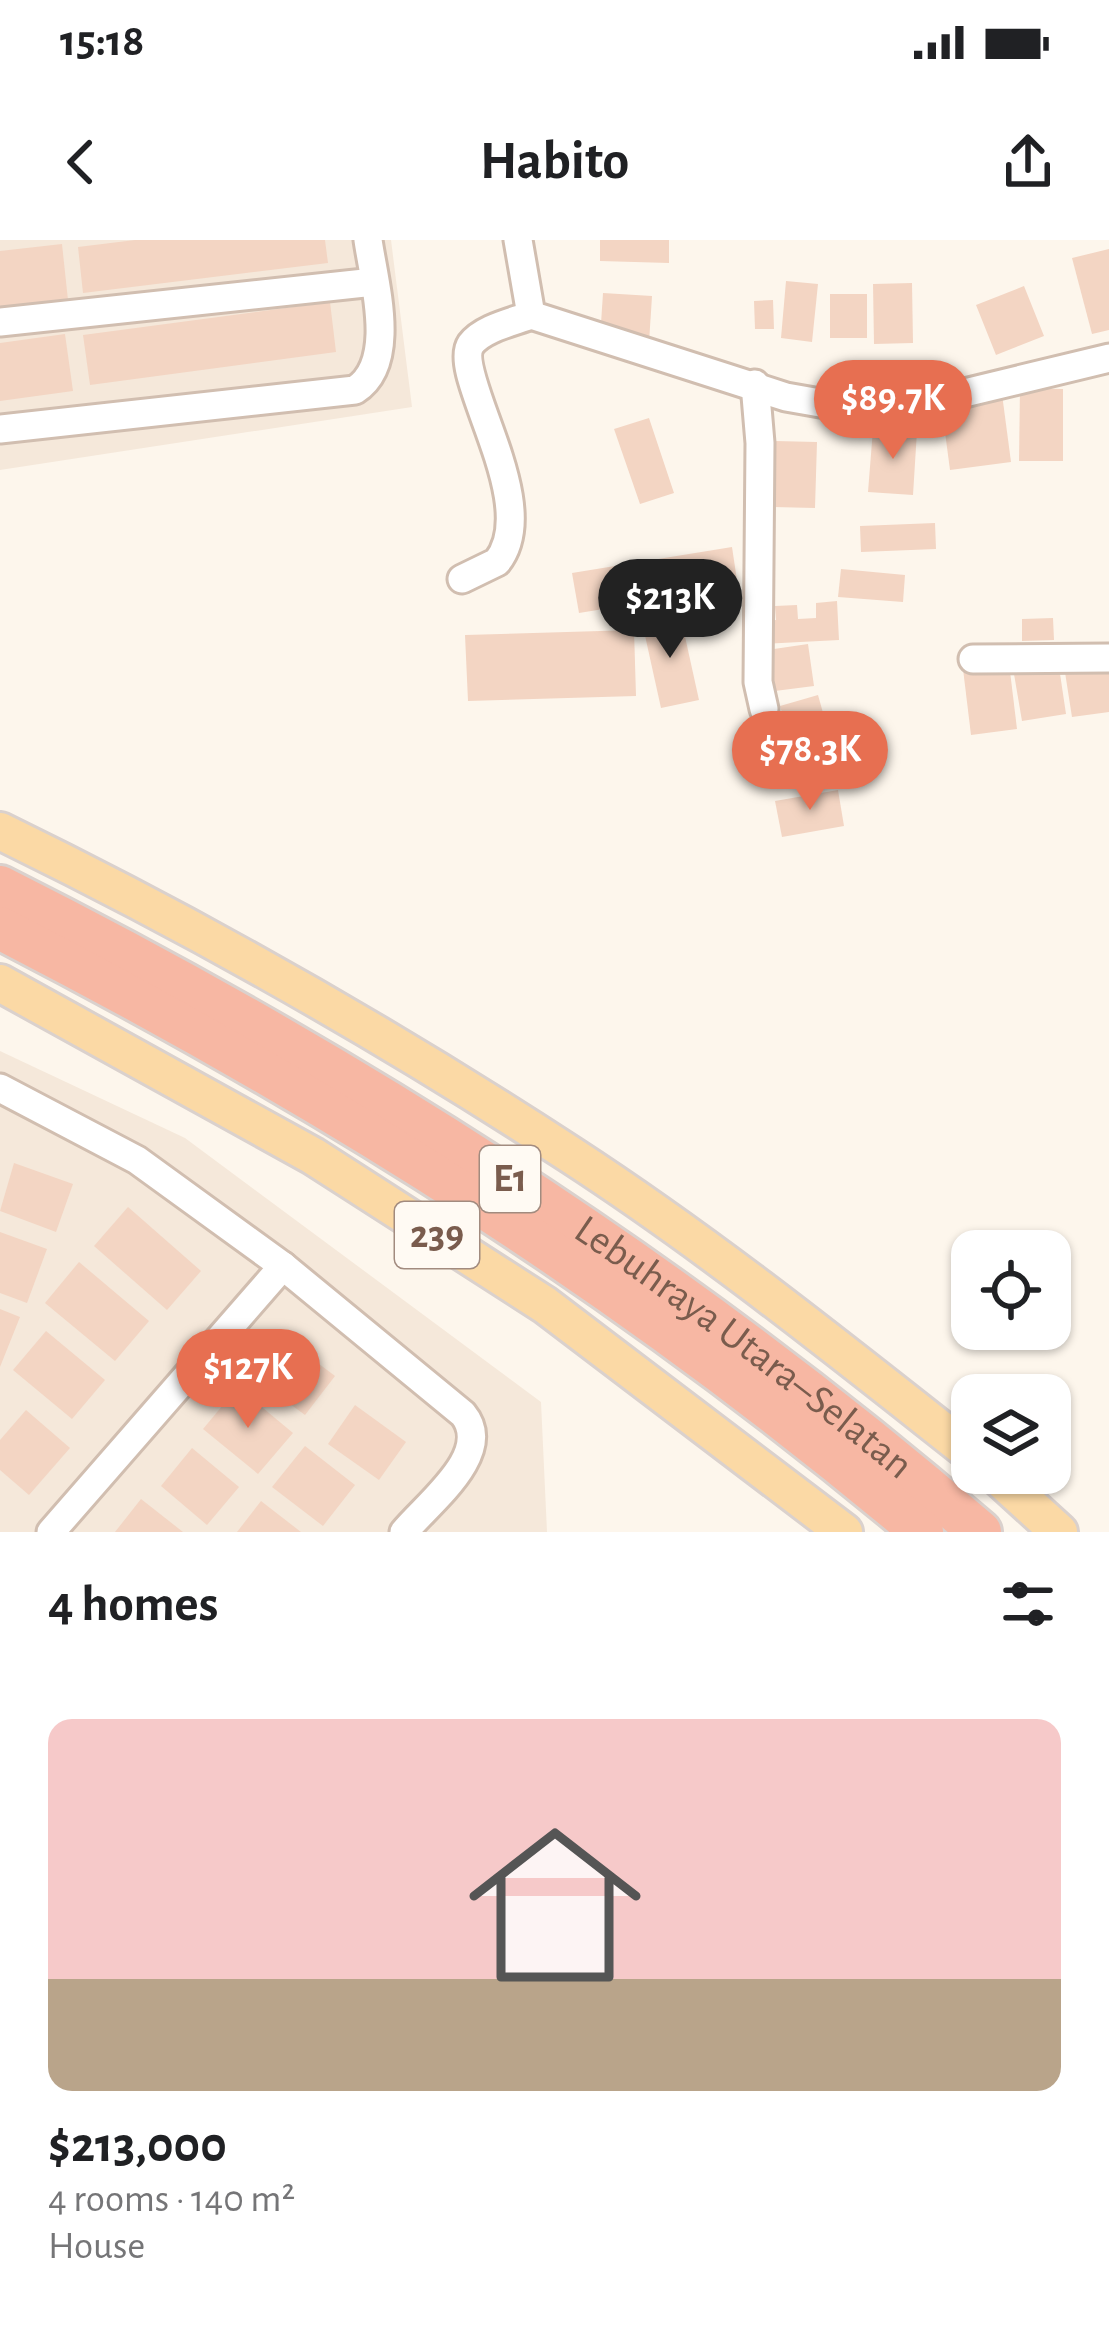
<!DOCTYPE html>
<html lang="en">
<head>
<meta charset="utf-8">
<style>
  body { margin:0; font-family:"Alegreya Sans",sans-serif; background:#f6f6f6; color:#202124; height:100vh; display:flex; flex-direction:column; font-size:45px; white-space:nowrap }
  * { box-sizing:border-box; margin:0 }
  p { font-size:39px; color:#757577 }
  .icon { flex:none; width:66px; height:66px; fill:none; stroke:currentColor; stroke-width:2; stroke-linecap:round; stroke-linejoin:round }
  .map { position:relative; height:1292px; overflow:hidden }
  .sheet { display:flex; flex-direction:column; background:#fff; flex:1 }
  .sheet>* { flex:none }
  .tools { position:absolute; left:951px; top:990px; display:grid; gap:24px }
  .tools a { display:grid; place-items:center; width:120px; height:120px; border-radius:24px; background:#fff; box-shadow:0 3px 9px #0004; font-size:60px }
  .price { position:absolute; translate:-50% -102px; padding:0 27px; border-radius:42px; background:#e76f51; color:#fff; font-size:39px; line-height:78px; filter:drop-shadow(0 3px 6px #0008) }
  .price::after { content:''; position:absolute; left:50%; top:72px; width:36px; height:27px; margin-left:-18px; background:inherit; clip-path:polygon(0 0,100% 0,50% 100%) }
  .price.on { background:#222; color:#fff }
  ul { padding:0; list-style:none }
  li { display:grid; align-content:center; gap:24px; height:636px; padding:0 48px }
  li span { display:grid; place-items:center; height:372px; border-radius:24px; color:#555 }
  li>.icon { margin-inline-start:auto }
  span .icon { width:216px; height:216px; fill:#fffc; stroke-width:1 }
  li b { font-size:51px }
  h2 { display:flex; justify-content:space-between; align-items:center; height:144px; padding:0 48px; font-size:51px }
  .status { display:flex; justify-content:space-between; align-items:center; height:84px; padding:0 60px; background:#fff; direction:ltr }
  .status svg { height:33px; fill:currentColor }
  header { display:flex; justify-content:space-between; align-items:center; height:156px; padding:0 48px; background:#fff; font-size:54px; font-weight:600 }
  .map>svg:first-child { display:block }
  .residential { fill:#f5e8da }
  .building { fill:#f3d5c3 }
  .lines { fill:none; stroke-linecap:round; stroke-linejoin:round }
  .minor-casing { stroke:#d1beb0; stroke-width:33 }
  .major-casing { stroke:#dad1cd; stroke-width:42 }
  .highway-casing { stroke:#dad1cd; stroke-width:48 }
  .minor { stroke:#fff; stroke-width:27 }
  .major { stroke:#fbd9a5; stroke-width:36 }
  .highway { stroke:#f7b7a3; stroke-width:42 }
  .labels { text-anchor:middle; dominant-baseline:central; stroke-width:12; stroke-linejoin:round; paint-order:stroke }
  .shield { fill:#fffaf3; stroke:#a28b7f; stroke-width:3 }
  .shield-label { font-size:39px; font-weight:bold; fill:#7a5c4d }
  .street-label { font-size:42px; fill:#7a5c4d; stroke:#fffaf3 }
</style>
</head>
<body>
<div class="status"><b>15:18</b><svg viewBox="0 0 49 12"><path d="M0 12V9h3v3zM5 12V6h3v6zM10 12V3h3v9zM15 12V0h3v12zM26 1h20v11H26zM47 4h2v5h-2z"/></svg></div>
<header><svg class="icon" aria-label="back" viewBox="0 0 24 24"><path d="M15 5l-7 7 7 7"/></svg>Habito<svg class="icon" aria-label="share" viewBox="0 0 24 24"><path d="M12 15V3M7 8l5-5 5 5M5 13v7h14v-7"/></svg></header>
<div class="map">
<svg width="1109" height="1292" viewBox="0 0 1109 1292">
  <rect width="100%" height="100%" fill="#fdf6ec"/>
  <g class="residential">
    <polygon points="0,0 391,0 412,167 0,230"/>
    <polygon points="0,811 185,898 541,1162 547,1292 0,1292"/>
  </g>
  <g class="building">
    <polygon points="135,0 325,0 328,23 83,53 78,7"/>
    <polygon points="600,0 669,0 669,23 600,21"/>
    <polygon points="62,4 68,60 0,67 0,11"/>
    <polygon points="1109,9 1109,90 1092,94 1072,18"/>
    <polygon points="786,41 818,44 812,102 781,98"/>
    <polygon points="912,43 913,103 874,104 873,44"/>
    <polygon points="1024,46 1044,96 996,115 976,65"/>
    <polygon points="603,53 652,56 649,103 600,99"/>
    <rect x="830" y="54" width="37" height="44"/>
    <polygon points="773,60 774,89 755,89 754,61"/>
    <polygon points="330,62 336,112 90,145 83,95"/>
    <polygon points="65,94 73,151 0,161 0,103"/>
    <polygon points="1020,148 1063,149 1063,221 1019,221"/>
    <polygon points="1002,154 1011,222 950,230 941,162"/>
    <polygon points="649,178 674,253 640,264 614,189"/>
    <polygon points="873,189 917,191 913,255 868,252"/>
    <polygon points="775,201 817,202 815,268 773,267"/>
    <polygon points="935,283 936,309 861,312 860,286"/>
    <polygon points="732,307 738,347 579,373 572,333"/>
    <polygon points="841,329 905,335 903,362 838,357"/>
    <polygon points="837,361 839,400 761,404 760,381 776,380 775,366 797,365 798,379 816,378 816,363"/>
    <polygon points="680,374 699,460 661,468 642,382"/>
    <polygon points="1053,378 1054,400 1022,401 1022,379"/>
    <polygon points="634,390 636,456 468,461 465,395"/>
    <polygon points="808,404 814,446 767,452 761,411"/>
    <polygon points="1109,420 1109,472 1072,477 1064,426"/>
    <polygon points="1009,423 1017,489 971,495 963,429"/>
    <polygon points="1059,427 1066,474 1022,481 1014,434"/>
    <polygon points="818,455 840,533 789,547 781,520 794,517 780,466"/>
    <polygon points="838,550 844,586 782,597 775,561"/>
    <polygon points="14,923 73,944 56,992 0,971"/>
    <polygon points="128,967 201,1031 167,1070 94,1006"/>
    <polygon points="0,992 47,1009 27,1063 0,1053"/>
    <polygon points="79,1022 149,1081 115,1121 45,1063"/>
    <polygon points="0,1069 20,1077 0,1127"/>
    <polygon points="46,1091 105,1140 72,1179 13,1130"/>
    <polygon points="290,1102 335,1136 305,1175 259,1141"/>
    <polygon points="238,1147 293,1193 258,1234 203,1189"/>
    <polygon points="355,1165 406,1202 379,1240 328,1204"/>
    <polygon points="26,1170 70,1208 29,1255 0,1230 0,1200"/>
    <polygon points="305,1206 355,1245 323,1286 272,1247"/>
    <polygon points="192,1208 239,1247 207,1285 161,1246"/>
    <polygon points="141,1259 183,1292 115,1292"/>
    <polygon points="261,1261 301,1292 237,1292"/>
  </g>
  <g class="lines">
    <defs>
      <g id="minor">
        <polyline points="518,0 531,75 786,157 860,170 890,171 1109,118"/>
        <polyline points="0,82 374,42"/>
        <polyline points="755,144 760,203 758,442 764,469"/>
        <path d="M 0,189 L 355,150 C 398,123 374,42 368,0"/>
        <path d="M 462,339 L 497,322 C 544,264 450,134 471,104 C 483,88 513,82 531,75"/>
        <polyline points="973,419 1109,418"/>
        <path d="M 0,848 L 137,920 L 283,1026 L 463,1174 C 495,1213 428,1263 404,1292"/>
        <polyline points="51,1292 283,1026"/>
      </g>
      <g id="major">
        <path d="M 0,591 C 197,687 387,795 571,915 C 711,1006 841,1111 972,1214"/>
        <polyline points="0,743 313,916 545,1065 844,1292"/>
        <polyline points="994,1233 1059,1292"/>
      </g>
      <g id="highway">
        <path id="s1" d="M 0,647 C 350,823 683,1035 980,1292"/>
        <path d="M 0,688 C 334,860 634,1049 922,1292"/>
      </g>
    </defs>
    <use href="#minor" class="minor-casing"/>
    <use href="#major" class="major-casing"/>
    <use href="#highway" class="highway-casing"/>
    <use href="#minor" class="minor"/>
    <use href="#major" class="major"/>
    <use href="#highway" class="highway"/>
  </g>
  <g class="labels">
    <g class="shield">
      <rect x="480" y="906" width="60" height="66" rx="9"/>
      <rect x="395" y="962" width="84" height="66" rx="9"/>
    </g>
    <g class="shield-label">
      <text x="510" y="939">E1</text>
      <text x="437" y="995">239</text>
    </g>
    <g class="street-label">
      <text stroke="none"><textPath href="#s1" startOffset="876">Lebuhraya Utara–Selatan</textPath></text>
    </g>
  </g>
</svg>
<div class="tools">
<a><svg class="icon" aria-label="locate" viewBox="0 0 24 24"><circle cx="12" cy="12" r="6"/><path d="M12 2v4M12 18v4M2 12h4M18 12h4"/></svg></a>
<a><svg class="icon" aria-label="layers" viewBox="0 0 24 24"><path d="M12 4l9 5-9 5-9-5zM3 14l9 5 9-5"/></svg></a>
</div>
<b class="price" style="left:893px;top:222px">$89.7K</b>
<b class="price on" style="left:670px;top:421px">$213K</b>
<b class="price" style="left:810px;top:573px">$78.3K</b>
<b class="price" style="left:248px;top:1191px">$127K</b>
</div>
<section class="sheet">
<h2>4 homes<svg class="icon" aria-label="filters" viewBox="0 0 24 24"><path d="M4 7h16M4 17h16"/><circle cx="9" cy="7" r="2"/><circle cx="15" cy="17" r="2"/></svg></h2>
<ul>
<li><span style="background:linear-gradient(#f6c9c9 70%,#b9a48a 0)"><svg class="icon" aria-label="home" viewBox="0 0 24 24"><path d="M3 11l9-7 9 7M6 9v11h12V9"/></svg></span><div><b>$213,000</b><p>4 rooms · 140 m²</p><p>House</p></div></li>
</ul>
</section>
</body>
</html>
